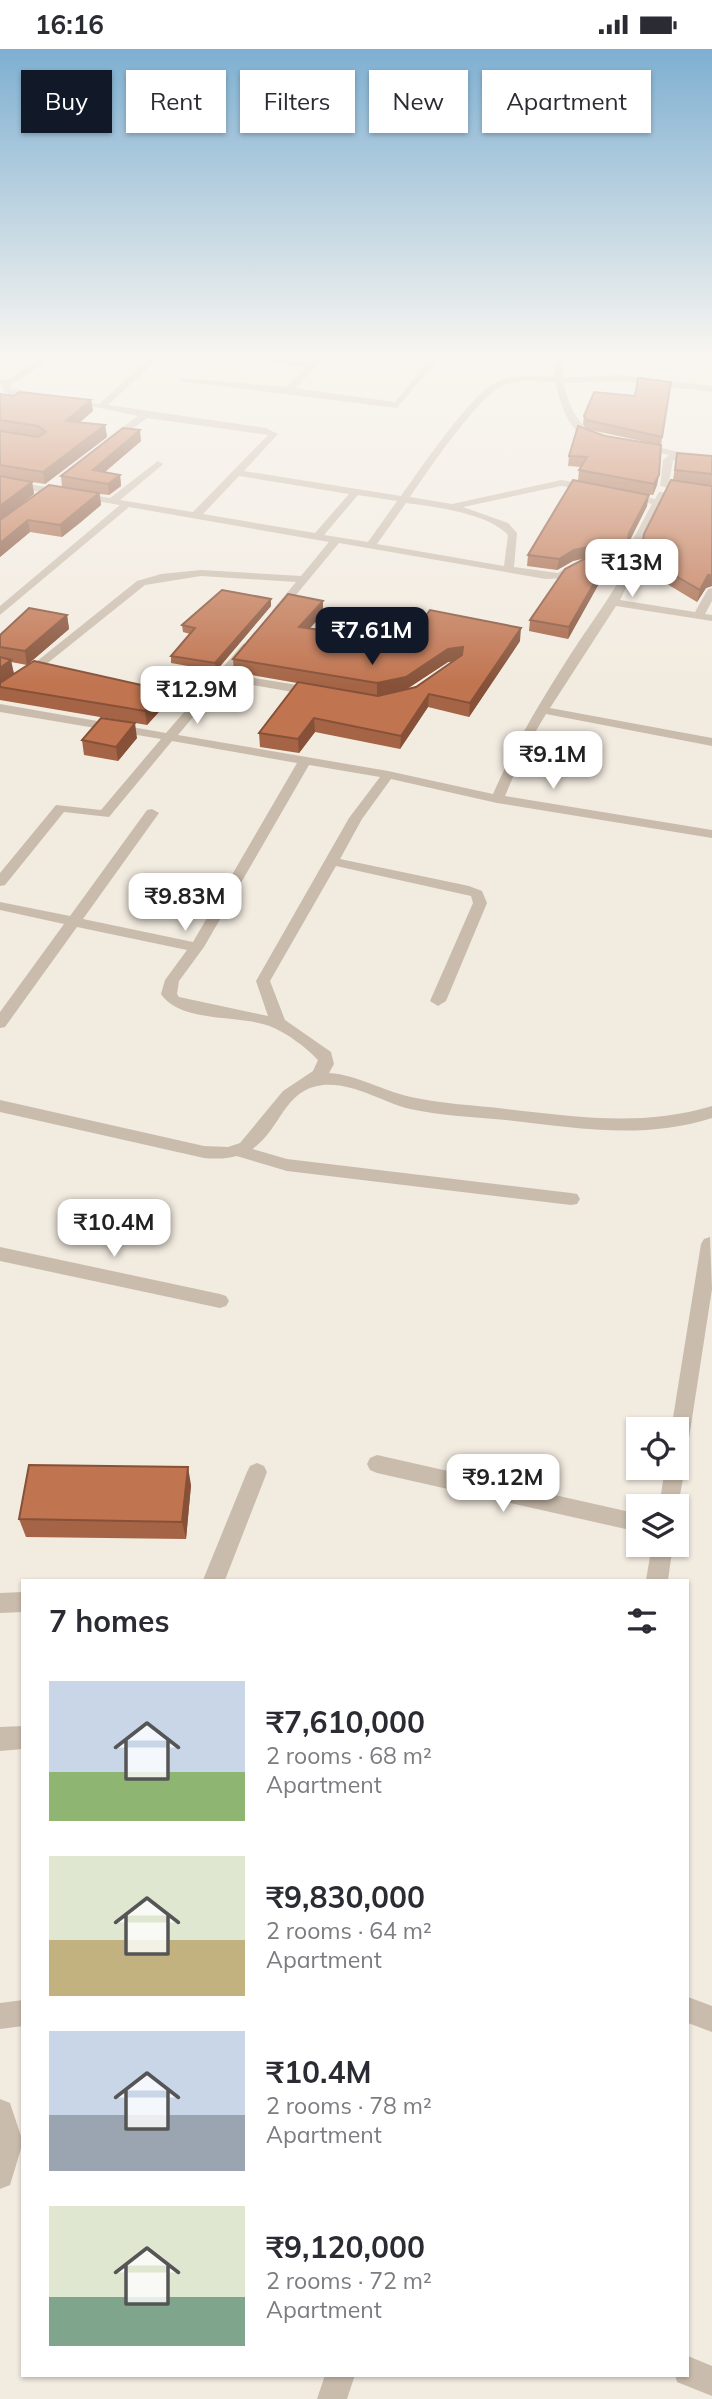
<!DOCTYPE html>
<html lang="en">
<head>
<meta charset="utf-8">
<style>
  body { margin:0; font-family:Mulish,sans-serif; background:#f2f2f3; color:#2b2b33; height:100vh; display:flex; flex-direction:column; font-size:26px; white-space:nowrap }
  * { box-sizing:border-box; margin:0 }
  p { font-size:23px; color:#7c7c81 }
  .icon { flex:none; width:38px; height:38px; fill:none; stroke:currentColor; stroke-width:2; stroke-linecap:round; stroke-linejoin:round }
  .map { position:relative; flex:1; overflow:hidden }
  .panel { position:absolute; left:21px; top:1530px; width:668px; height:798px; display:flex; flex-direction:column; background:#fff; border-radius:0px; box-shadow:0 2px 5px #0004 }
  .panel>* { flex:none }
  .banner { position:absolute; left:21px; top:21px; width:670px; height:63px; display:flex; gap:14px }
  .fabs { position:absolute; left:626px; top:1368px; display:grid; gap:14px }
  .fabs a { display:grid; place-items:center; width:63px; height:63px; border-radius:0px; background:#fff; box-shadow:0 2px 5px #0004; font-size:35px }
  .price { position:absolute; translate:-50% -60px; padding:0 16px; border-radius:14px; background:#fff; color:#222; font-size:23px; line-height:46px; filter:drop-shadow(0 2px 4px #0008) }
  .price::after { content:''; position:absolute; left:50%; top:42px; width:21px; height:16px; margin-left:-10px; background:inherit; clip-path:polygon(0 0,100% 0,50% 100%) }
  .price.selected { background:#111827; color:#fff }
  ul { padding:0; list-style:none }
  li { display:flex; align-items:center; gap:21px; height:175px; padding:0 28px }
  li span { display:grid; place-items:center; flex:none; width:196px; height:140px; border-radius:0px; color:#555 }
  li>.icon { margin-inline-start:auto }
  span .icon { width:84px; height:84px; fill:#fffc; stroke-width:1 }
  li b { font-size:30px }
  h2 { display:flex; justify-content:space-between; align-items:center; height:84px; padding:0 28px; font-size:30px }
  .chip { padding:0 24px; border-radius:0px; background:#fff; box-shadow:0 2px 5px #0004; font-size:24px; line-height:63px }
  .chip.selected { background:#111827; color:#fff }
  .status { display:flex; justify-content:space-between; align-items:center; height:49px; padding:0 35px; background:#fff; direction:ltr }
  .status svg { height:19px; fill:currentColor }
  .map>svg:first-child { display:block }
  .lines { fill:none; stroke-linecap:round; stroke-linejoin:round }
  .lane { fill:#cabcac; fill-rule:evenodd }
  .street { fill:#cabcac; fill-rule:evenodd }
  .wall { fill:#a56445; fill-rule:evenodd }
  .shaded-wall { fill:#865138 }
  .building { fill:#c07450; stroke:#865138; stroke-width:2 }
</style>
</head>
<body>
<div class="status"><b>16:16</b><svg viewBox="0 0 49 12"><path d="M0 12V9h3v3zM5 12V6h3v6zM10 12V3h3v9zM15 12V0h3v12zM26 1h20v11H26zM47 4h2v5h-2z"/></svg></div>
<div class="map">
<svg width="712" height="2350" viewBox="0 0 712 2350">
  <rect width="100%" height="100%" fill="#f2ebe0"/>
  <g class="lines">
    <polygon class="lane" points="239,1096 287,1110 571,1144 577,1145 580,1150 577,1155 571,1156 287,1122 233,1106 231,1102"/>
    <g class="street">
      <polygon points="45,308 54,308 12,335 10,339 42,345 42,349 10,346 3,342 0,330 7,331"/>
      <path d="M 151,308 L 160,308 L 108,356 L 266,379 L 278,385 L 244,422 L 401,447 C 419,422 470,346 495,334 C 512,325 535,328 554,328 L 556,308 L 564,308 L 562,329 L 621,326 L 712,337 L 712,343 L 621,332 L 563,334 C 571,359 575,376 601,387 L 601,391 C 569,392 562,357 555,333 C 538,333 516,329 500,338 C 476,351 427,423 410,448 L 452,455 L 561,431 L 598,437 L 600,439 L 595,442 L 561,437 L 463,458 L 508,474 L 517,484 L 514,518 L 558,524 L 574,514 L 586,511 L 626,515 L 630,496 L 652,455 L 620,446 L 625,443 L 655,450 L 659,443 L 665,443 L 667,445 L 640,496 L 636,519 L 620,551 L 695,563 L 708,540 L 712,539 L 712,552 L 705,565 L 712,566 L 712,572 L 616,557 L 550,659 L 712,689 L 712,697 L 546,665 L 524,702 L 505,747 L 712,781 L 712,789 L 497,754 L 391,730 L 362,770 L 340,810 L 469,837 L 482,842 L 487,854 L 446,952 L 438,957 L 430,952 L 473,854 L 471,847 L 336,817 L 270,932 L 285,971 L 331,1003 L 334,1015 L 329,1024 C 358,1026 383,1042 411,1048 C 442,1055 474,1056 506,1060 C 578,1068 641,1078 712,1057 L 712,1069 C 643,1091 576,1079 506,1071 C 474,1068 442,1067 410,1060 C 382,1053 353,1033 323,1036 C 268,1042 285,1117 204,1109 L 0,1063 L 0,1051 L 204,1097 L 228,1098 L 240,1094 L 283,1042 L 313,1022 L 318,1011 C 308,1000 288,985 274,979 C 243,964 182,976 161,945 L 165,931 L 187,901 L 77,878 L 5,978 L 0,979 L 0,963 L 64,875 L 0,861 L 0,853 L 70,867 L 147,761 L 152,760 L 159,764 L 83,870 L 193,893 L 297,714 L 172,692 L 109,768 L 64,763 L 5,836 L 0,837 L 0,824 L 56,756 L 101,761 L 161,690 L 0,663 L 0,655 L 166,684 L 243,595 L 247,594 L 253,597 L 230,625 L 316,639 L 322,643 L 316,647 L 224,631 L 178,686 L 388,722 L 493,745 C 516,692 546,643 578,594 C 594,570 611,547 625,521 L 586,517 L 564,529 L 546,530 L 339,494 L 281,564 L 277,565 L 272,562 L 296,533 L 201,527 L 145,536 L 34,625 L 0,647 L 0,638 L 26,621 L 137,532 L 161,525 L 201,521 L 301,527 L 329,493 L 129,458 L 0,566 L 0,557 L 120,456 L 0,436 L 0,430 L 110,449 L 158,412 L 163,415 L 161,417 L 120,451 L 193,463 L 268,386 L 147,369 L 110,396 L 104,396 L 104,392 L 138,367 L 67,352 L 71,349 L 99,355 ZM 239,427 L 349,445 L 315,484 L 203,465 ZM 358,446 L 397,452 L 368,493 L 324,486 ZM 406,454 C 435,458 488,464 508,486 L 504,517 L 377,495 ZM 309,716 L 380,728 L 349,769 L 256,932 L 268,967 L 179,948 L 177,945 L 179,932 L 204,898 Z"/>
      <polygon points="215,308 312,313 317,308 326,308 295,339 395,353 432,308 440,308 397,359 178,332 182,329 286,338 307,318"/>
      <polygon points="636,393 679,403 679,407 673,412 668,439 660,437 663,411 669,406 636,397"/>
      <polygon points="710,1188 712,1240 687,1402 684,1408 677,1411 677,1381 671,1381 701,1195 704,1190"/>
      <polygon points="0,1198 220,1245 226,1247 229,1252 226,1257 220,1259 0,1212"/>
      <polygon points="377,1406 639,1465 639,1483 377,1424 370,1421 367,1415 370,1409"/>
      <polygon points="677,1411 682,1413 685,1419 677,1462 677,1458 659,1458 665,1419 677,1419"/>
      <polygon points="257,1414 264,1417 267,1423 225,1531 203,1531 247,1423 250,1417"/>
      <polygon points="652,1496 673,1496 668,1531 646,1531"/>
      <polygon points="23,1543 23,1563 0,1564 0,1544"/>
      <polygon points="23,1677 23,1700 0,1702 0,1678"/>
      <polygon points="688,1948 712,1957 712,1983 688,1974"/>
      <polygon points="23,1951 23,1977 0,1980 0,1954"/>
      <polygon points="0,2050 10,2054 23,2093 10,2136 0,2140"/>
      <polygon points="688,2307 712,2317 712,2347 677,2333 675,2326 688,2326"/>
      <polygon points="325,2326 355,2326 347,2350 317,2350"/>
    </g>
  </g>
  <g class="wall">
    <polygon points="671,333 661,396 657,436 653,446 578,432 579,421 581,418 568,417 569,407 605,387 651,394 586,380 583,375 584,367"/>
    <polygon points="0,345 91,351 93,362 80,373 105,376 107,388 45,435 32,433 34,445 0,471"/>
    <polygon points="141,392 105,423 120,426 121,437 109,446 100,445 101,456 80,474 62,488 30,483 0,508 0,471 62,438 61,427"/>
    <polygon points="677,404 712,407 712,537 706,539 697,553 667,535 670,521 639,516 644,485 673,431"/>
    <polygon points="647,457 628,495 624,512 608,511 606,522 568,590 529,582 530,571 588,509 573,512 557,521 527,517 528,506"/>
    <path d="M 323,552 L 323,565 L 310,579 L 371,588 L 411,587 L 520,592 L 469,668 L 428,658 L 400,700 L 315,683 L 299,704 L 260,698 L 259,684 L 297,634 L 234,623 L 233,610 ZM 453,612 L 416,638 L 407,640 L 448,613 Z"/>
    <polygon points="271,557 216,622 171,614 171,607 190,585 183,583 182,576"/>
    <polygon points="67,566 69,580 27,616 11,613 14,625 166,655 147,676 0,651 0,586"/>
    <polygon points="137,689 118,712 84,706 82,691"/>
    <polygon points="191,1436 186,1490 26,1488 19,1470"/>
  </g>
  <g class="shaded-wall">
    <polygon points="91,351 93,362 68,383 66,372"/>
    <polygon points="105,376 107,388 45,435 43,423"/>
    <polygon points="140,381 141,392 94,432 93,421"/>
    <polygon points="120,426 121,437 109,446 108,435"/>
    <polygon points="659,426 657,436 653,446 654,435"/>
    <polygon points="32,433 34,445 0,471 0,457"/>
    <polygon points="99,444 101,456 62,488 60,476"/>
    <polygon points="649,446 647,457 628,495 624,512 629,484"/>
    <polygon points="28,471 30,483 0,508 0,494"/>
    <polygon points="588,498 586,508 573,512 557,521 559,510 574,501"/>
    <polygon points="608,510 606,522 568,590 569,578"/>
    <polygon points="708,526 712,526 712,537 706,539 697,553 700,541"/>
    <polygon points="271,550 271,557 216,622 215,614"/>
    <polygon points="323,552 323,565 299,591 299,578"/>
    <polygon points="67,566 69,580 27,616 25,602"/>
    <polygon points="521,579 520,592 469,668 470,654"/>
    <polygon points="463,598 462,611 448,613 405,641 377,647 377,634 448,600"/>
    <polygon points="11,611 14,625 0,635 0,619"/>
    <polygon points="164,641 166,655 147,676 145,662"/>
    <polygon points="429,645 428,658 400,700 401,687"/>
    <polygon points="314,669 315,683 299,704 298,690"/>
    <polygon points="135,674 137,689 118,712 116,698"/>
    <polygon points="188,1418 191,1436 186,1490 182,1473"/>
  </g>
  <g class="building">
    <polygon points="638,329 671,333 662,388 587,371 584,367 594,343 635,347"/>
    <polygon points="19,343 91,351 66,372 105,376 43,423 0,416 0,382 38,388 46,383 38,377 0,371 0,345 14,347"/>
    <polygon points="578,377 605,387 661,396 659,426 654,435 579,421 587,408 569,407"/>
    <polygon points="123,379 140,381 93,421 120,426 108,435 61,427"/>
    <polygon points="677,404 712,407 712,425 675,421"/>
    <polygon points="0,427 32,433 0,457"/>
    <polygon points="573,431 649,446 629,484 626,501 588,498 574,501 559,510 528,506"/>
    <polygon points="671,431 712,437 712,526 708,526 700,541 669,523 677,510 641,504 644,485"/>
    <polygon points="49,436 99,444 60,476 28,471 0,494 0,471"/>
    <polygon points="588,508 608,510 569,578 530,571 565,520"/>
    <polygon points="222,541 271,550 215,614 171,607 195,579 182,576"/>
    <polygon points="288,545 323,552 299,578 371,588 375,581 411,587 430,561 521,579 470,654 429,645 401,687 314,669 298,690 259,684 298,633 378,647 416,638 462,606 463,598 448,600 406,628 377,634 233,610"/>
    <polygon points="29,559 67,566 25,602 0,598 0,586"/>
    <polygon points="0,608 11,611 0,619"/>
    <polygon points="34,612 164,641 145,662 0,638 0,634"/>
    <polygon points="101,669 135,674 116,698 82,691"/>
    <polygon points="29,1416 188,1418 182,1473 19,1470"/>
  </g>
  <linearGradient id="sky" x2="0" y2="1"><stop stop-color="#7eafd1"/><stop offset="0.48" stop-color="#f9f6f1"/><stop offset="1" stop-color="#f9f6f1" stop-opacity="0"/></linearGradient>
  <rect width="712" height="637" fill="url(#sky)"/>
</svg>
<div class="fabs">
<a><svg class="icon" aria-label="locate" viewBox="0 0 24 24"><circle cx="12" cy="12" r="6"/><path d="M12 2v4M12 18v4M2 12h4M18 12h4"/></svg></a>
<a><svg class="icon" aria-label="layers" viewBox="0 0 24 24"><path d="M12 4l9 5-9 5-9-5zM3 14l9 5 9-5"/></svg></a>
</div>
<b class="price" style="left:632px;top:550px">₹13M</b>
<b class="price selected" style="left:372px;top:618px">₹7.61M</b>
<b class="price" style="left:197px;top:677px">₹12.9M</b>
<b class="price" style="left:553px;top:742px">₹9.1M</b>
<b class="price" style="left:185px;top:884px">₹9.83M</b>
<b class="price" style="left:114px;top:1210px">₹10.4M</b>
<b class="price" style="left:503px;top:1465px">₹9.12M</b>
<div class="banner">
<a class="chip selected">Buy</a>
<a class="chip">Rent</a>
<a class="chip">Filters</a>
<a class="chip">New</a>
<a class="chip">Apartment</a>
</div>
<section class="panel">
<h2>7 homes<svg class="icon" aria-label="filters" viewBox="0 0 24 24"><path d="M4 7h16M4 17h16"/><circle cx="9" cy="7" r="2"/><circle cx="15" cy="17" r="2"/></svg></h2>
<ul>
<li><span style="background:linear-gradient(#c9d6e8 65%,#8fb573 0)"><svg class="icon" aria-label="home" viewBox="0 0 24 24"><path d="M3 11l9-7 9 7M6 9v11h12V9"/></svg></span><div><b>₹7,610,000</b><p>2 rooms · 68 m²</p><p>Apartment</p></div></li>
<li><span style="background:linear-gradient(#dfe7d0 60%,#c2b280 0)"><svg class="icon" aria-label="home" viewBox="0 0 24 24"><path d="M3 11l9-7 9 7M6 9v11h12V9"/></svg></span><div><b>₹9,830,000</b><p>2 rooms · 64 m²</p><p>Apartment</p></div></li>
<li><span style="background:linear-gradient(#c9d6e8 60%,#9aa5b1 0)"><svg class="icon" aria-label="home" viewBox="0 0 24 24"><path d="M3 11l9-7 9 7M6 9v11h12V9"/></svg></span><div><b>₹10.4M</b><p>2 rooms · 78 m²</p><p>Apartment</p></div></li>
<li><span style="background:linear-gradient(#dfe7d0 65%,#7fa58c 0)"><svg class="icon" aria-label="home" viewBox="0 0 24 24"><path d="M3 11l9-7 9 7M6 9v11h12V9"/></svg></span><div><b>₹9,120,000</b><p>2 rooms · 72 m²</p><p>Apartment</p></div></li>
</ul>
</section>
</div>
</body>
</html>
